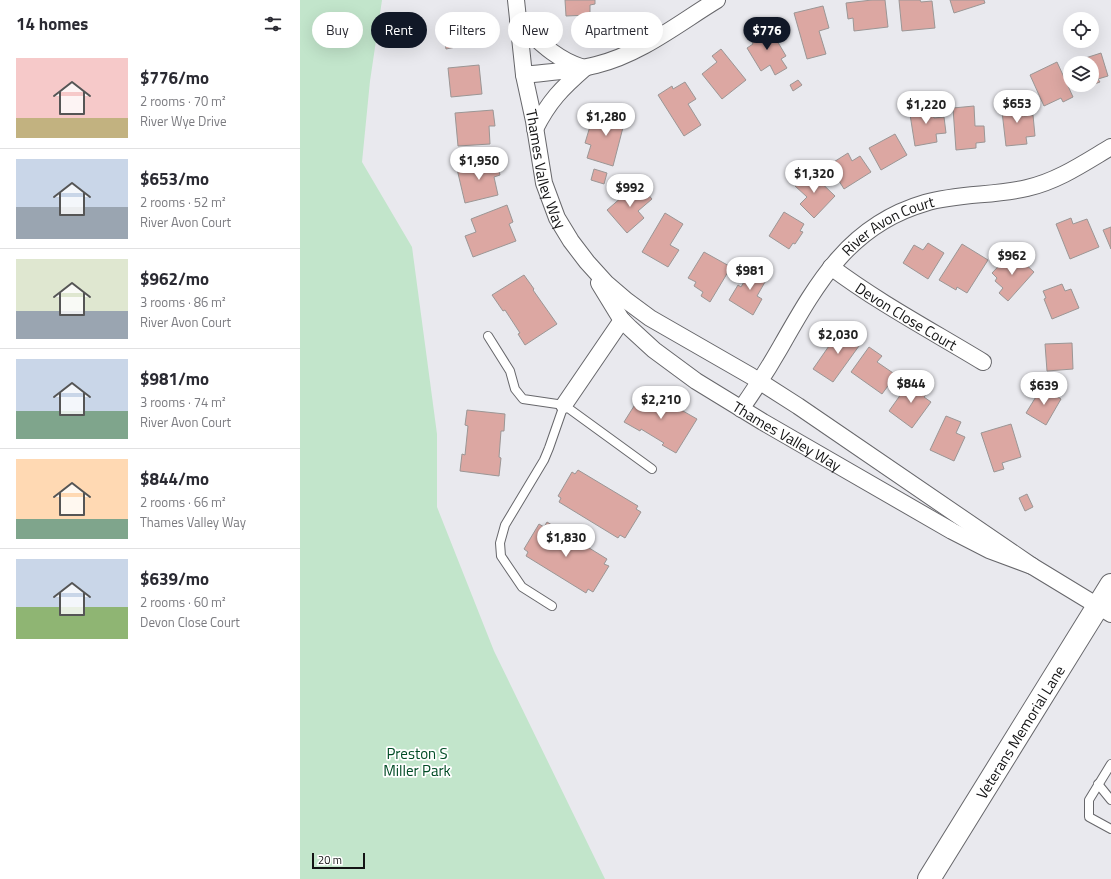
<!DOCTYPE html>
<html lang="en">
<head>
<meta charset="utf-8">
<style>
  body { margin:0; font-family:"Titillium Web",sans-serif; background:#f2f2f3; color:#2b2b33; height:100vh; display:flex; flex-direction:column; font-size:15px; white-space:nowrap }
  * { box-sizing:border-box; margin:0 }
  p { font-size:13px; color:#7c7c81 }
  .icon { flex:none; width:22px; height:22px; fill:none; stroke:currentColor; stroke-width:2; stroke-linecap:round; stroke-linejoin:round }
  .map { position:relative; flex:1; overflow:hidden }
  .panel { display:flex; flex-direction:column; background:#fff; width:300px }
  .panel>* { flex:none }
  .guide { position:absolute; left:12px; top:12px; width:380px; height:36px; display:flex; gap:8px }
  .buttons { position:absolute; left:763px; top:12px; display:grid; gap:8px }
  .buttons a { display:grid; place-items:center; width:36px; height:36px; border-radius:50%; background:#fff; box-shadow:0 4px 16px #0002; font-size:20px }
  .scale { position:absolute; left:12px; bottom:10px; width:53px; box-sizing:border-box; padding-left:4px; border:2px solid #131314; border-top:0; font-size:11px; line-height:14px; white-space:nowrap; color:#131314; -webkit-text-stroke:3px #fff; paint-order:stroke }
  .price { position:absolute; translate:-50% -34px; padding:0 9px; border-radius:14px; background:#fff; color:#222; font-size:13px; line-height:26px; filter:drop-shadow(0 1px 2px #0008) }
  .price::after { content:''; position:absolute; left:50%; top:24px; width:12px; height:9px; margin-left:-6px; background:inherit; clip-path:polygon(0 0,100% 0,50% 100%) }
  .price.on { background:#111827; color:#fff }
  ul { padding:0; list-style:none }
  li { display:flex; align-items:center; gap:12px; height:100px; padding:0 16px }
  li+li { border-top:1px solid #e1e1e2 }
  li span { display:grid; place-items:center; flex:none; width:112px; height:80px; border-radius:0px; color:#555 }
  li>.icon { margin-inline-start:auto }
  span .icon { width:48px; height:48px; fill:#fffc; stroke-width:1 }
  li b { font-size:17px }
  h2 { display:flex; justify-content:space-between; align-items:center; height:48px; padding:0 16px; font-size:17px }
  .chip { padding:0 14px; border-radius:18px; background:#fff; box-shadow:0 4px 16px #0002; font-size:14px; line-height:36px }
  .chip.on { background:#111827; color:#fff }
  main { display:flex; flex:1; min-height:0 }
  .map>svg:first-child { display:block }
  .green { fill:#c2e5cb }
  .building { fill:#dca7a2; stroke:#9b9695 }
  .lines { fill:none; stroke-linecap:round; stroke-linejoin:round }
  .service-casing { stroke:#67676b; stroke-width:10 }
  .minor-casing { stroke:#67676b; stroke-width:18 }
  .primary-casing { stroke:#67676b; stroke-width:24 }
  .service { stroke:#fff; stroke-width:8 }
  .minor { stroke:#fff; stroke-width:16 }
  .primary { stroke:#fff; stroke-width:22 }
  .labels { text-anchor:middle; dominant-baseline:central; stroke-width:3.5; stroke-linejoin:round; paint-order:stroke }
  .street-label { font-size:15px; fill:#131314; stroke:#fff }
  .park-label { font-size:15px; fill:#004b25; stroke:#fff }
</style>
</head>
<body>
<main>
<section class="panel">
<h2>14 homes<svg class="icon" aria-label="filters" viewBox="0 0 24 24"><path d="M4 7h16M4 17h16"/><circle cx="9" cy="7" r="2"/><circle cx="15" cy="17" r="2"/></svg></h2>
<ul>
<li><span style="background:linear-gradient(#f6c9c9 75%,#c2b280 0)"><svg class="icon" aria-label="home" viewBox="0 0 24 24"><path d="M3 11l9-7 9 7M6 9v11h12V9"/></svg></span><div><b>$776/mo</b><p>2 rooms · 70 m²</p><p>River Wye Drive</p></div></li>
<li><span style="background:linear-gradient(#c9d6e8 60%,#9aa5b1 0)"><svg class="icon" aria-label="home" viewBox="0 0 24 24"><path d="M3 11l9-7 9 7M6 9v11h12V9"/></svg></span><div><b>$653/mo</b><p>2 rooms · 52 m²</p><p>River Avon Court</p></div></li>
<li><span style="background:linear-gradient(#dfe7d0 65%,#9aa5b1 0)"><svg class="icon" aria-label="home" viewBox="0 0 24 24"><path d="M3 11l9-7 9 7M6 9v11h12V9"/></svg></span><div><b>$962/mo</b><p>3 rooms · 86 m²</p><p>River Avon Court</p></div></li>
<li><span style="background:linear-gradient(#c9d6e8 65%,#7fa58c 0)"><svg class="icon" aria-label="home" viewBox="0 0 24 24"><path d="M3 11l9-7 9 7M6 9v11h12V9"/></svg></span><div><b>$981/mo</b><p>3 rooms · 74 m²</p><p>River Avon Court</p></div></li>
<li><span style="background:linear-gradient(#ffd9b3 75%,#7fa58c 0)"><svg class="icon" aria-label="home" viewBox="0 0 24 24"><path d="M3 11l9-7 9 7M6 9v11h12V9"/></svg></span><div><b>$844/mo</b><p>2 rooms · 66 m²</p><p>Thames Valley Way</p></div></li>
<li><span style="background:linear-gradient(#c9d6e8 60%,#8fb573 0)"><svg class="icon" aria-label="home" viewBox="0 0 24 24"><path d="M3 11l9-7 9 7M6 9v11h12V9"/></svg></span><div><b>$639/mo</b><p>2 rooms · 60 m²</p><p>Devon Close Court</p></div></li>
</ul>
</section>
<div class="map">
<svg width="811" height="879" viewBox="0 0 811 879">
  <rect width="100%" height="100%" fill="#e9e9ee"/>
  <polygon class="green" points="0,0 82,0 70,81 62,162 112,247 137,434 137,507 194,651 305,879 0,879"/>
  <g class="building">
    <polygon points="265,0 295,0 295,4 290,5 290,15 266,16"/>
    <polygon points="572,0 585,0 588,27 554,31 553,18 548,19 546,3"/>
    <polygon points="599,0 620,0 621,2 632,1 635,28 602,31"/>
    <polygon points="650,0 684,0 685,3 654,13"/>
    <polygon points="523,6 529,28 519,31 526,54 507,59 494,13"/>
    <polygon points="170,13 176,43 146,49 140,19"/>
    <polygon points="466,22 486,56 481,59 487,68 475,75 470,65 461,71 447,48 453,44 451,40 461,34 457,28"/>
    <polygon points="421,49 446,80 422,99 402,74 417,62 412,56"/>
    <polygon points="801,53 808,76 798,79 800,82 792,85 792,63 774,63 773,62"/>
    <polygon points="757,62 773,97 763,102 761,98 744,106 730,75"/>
    <polygon points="179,65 182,94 151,97 148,68"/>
    <polygon points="498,80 502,85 493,91 490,85"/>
    <polygon points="385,82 396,99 388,104 401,125 384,136 358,95 372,86 373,89"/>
    <polygon points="723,101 724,116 733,115 735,136 726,137 727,144 706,146 701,103"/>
    <polygon points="631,104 634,118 644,117 646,133 636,134 637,142 615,146 609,108"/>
    <polygon points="674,106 675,126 684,126 685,142 676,143 676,148 656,150 653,108"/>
    <polygon points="308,107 327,112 313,166 287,158 291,145 285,143 291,123 296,125 298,117 304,119"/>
    <polygon points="193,110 195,126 189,126 190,144 158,146 155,113"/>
    <polygon points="595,134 607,155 581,170 569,148"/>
    <polygon points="548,153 552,161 560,156 571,172 544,189 529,165"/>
    <polygon points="196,160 200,175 194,177 198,195 165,203 157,169"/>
    <polygon points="294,169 307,173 304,184 291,180"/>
    <polygon points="509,171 535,196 514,218 500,204 507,197 495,186"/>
    <polygon points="338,183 352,199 338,211 344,218 327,233 307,210"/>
    <polygon points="207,205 213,222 209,224 216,241 173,257 165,236 176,232 171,219"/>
    <polygon points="484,212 504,224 500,231 503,232 495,244 493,243 489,249 469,236"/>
    <polygon points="365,213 383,224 370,245 379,250 368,267 342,252"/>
    <polygon points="771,218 773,224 787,219 799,247 770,259 756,224"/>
    <polygon points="811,227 811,249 803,230"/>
    <polygon points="628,243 644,253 628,279 603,263 614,245 623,250"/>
    <polygon points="662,244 688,260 667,293 657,287 656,290 639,280"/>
    <polygon points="404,252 431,267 410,302 401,296 403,292 394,286 396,282 388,278"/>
    <polygon points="712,252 734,272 708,301 699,293 703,288 695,281 697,278 692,273"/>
    <polygon points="453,266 469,275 457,296 462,299 453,315 429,300 438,285 441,287"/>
    <polygon points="224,275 234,289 233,290 257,324 225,345 218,334 220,333 205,310 203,311 192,295"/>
    <polygon points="762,284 765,291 771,289 779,308 752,319 744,299 746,298 743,291"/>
    <polygon points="553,332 564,339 533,382 513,369 538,333 544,337 546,334 550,336"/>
    <polygon points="772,343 773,369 747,371 745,344"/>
    <polygon points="569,347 582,356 577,362 596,375 582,394 551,372"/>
    <polygon points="611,380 628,392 624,397 631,402 612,428 589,411"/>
    <polygon points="346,387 361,397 360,398 397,419 376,453 362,445 364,443 341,429 340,431 324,422"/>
    <polygon points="742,387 761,399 746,425 726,413"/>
    <polygon points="167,410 205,414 204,431 201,431 199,457 201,458 199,476 160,471 162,454 165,455 168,426 165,425"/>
    <polygon points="646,416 661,422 656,433 665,437 654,461 630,450"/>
    <polygon points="711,424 721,457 702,463 704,469 694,472 681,433"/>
    <polygon points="278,470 338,506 336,509 341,512 325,538 320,535 318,538 259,502 261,498 258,496 272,472 275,474"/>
    <polygon points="727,494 733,507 725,511 719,498"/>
    <polygon points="247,522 307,559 304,564 309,566 293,592 288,589 286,593 226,556 228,552 224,549 239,524 244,527"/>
  </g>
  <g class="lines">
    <defs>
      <g id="service">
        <polyline points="188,336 210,371 215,389 223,399 264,405 352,469"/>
        <polyline points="252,606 222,587 201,556 200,543 205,525 244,460 249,448 264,405"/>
        <polyline points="811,764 789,800 789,817 811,829"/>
        <polyline points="798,784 811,800"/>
      </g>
      <g id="minor">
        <path id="s1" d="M 216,0 L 224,75 L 234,121 L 244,183 L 257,218 L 271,241 L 287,262 L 306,283 L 327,301 L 350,318 L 451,376 L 498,406 L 732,566"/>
        <path d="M 218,22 C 238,40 255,59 281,67"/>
        <path d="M 224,75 C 248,72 273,71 296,65 C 341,54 379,23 417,0"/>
        <path d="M 235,129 C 249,101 262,88 285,68"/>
        <path id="s2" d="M 531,267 C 579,303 632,331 683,362"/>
        <path id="s3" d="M 299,283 L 321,319 L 330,328 L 354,350 L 396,381 L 463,422 L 652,531 L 689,550 L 732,566 L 811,614"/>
        <polyline points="264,405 322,320"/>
        <path id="s4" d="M 441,409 C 455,389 468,369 480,348 C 517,283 549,225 625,203 C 658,193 694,196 727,188 C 758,181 784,163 811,147"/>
      </g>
      <g id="primary">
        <path id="s5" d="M 629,879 L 811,585"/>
      </g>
    </defs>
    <use href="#service" class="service-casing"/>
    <use href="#minor" class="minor-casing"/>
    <use href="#primary" class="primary-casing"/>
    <use href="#service" class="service"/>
    <use href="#minor" class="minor"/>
    <use href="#primary" class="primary"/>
  </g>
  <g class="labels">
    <g class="street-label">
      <text stroke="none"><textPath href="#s1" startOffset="172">Thames Valley Way</textPath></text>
      <text stroke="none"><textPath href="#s4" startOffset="240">River Avon Court</textPath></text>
      <text stroke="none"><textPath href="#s2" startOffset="90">Devon Close Court</textPath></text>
      <text stroke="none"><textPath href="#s3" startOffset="246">Thames Valley Way</textPath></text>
      <text stroke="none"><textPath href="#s5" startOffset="173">Veterans Memorial Lane</textPath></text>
    </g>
    <g class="park-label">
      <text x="117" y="753">Preston S<tspan x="117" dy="17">Miller Park</tspan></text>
    </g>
  </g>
</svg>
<div class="buttons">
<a><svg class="icon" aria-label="locate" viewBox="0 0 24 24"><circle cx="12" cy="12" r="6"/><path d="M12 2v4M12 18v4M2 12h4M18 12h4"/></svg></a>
<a><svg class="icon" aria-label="layers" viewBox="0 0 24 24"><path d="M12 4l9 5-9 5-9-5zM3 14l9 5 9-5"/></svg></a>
</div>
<div class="scale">20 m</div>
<b class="price on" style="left:467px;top:51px">$776</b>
<b class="price" style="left:717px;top:124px">$653</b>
<b class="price" style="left:626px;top:125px">$1,220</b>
<b class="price" style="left:306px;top:137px">$1,280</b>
<b class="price" style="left:179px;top:181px">$1,950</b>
<b class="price" style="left:514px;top:194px">$1,320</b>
<b class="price" style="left:330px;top:208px">$992</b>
<b class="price" style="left:712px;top:276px">$962</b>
<b class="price" style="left:450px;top:291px">$981</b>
<b class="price" style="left:538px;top:355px">$2,030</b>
<b class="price" style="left:611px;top:404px">$844</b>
<b class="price" style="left:744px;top:406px">$639</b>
<b class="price" style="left:361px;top:420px">$2,210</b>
<b class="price" style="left:266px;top:558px">$1,830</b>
<div class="guide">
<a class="chip">Buy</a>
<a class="chip on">Rent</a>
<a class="chip">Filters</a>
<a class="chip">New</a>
<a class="chip">Apartment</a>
</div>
</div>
</main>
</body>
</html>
